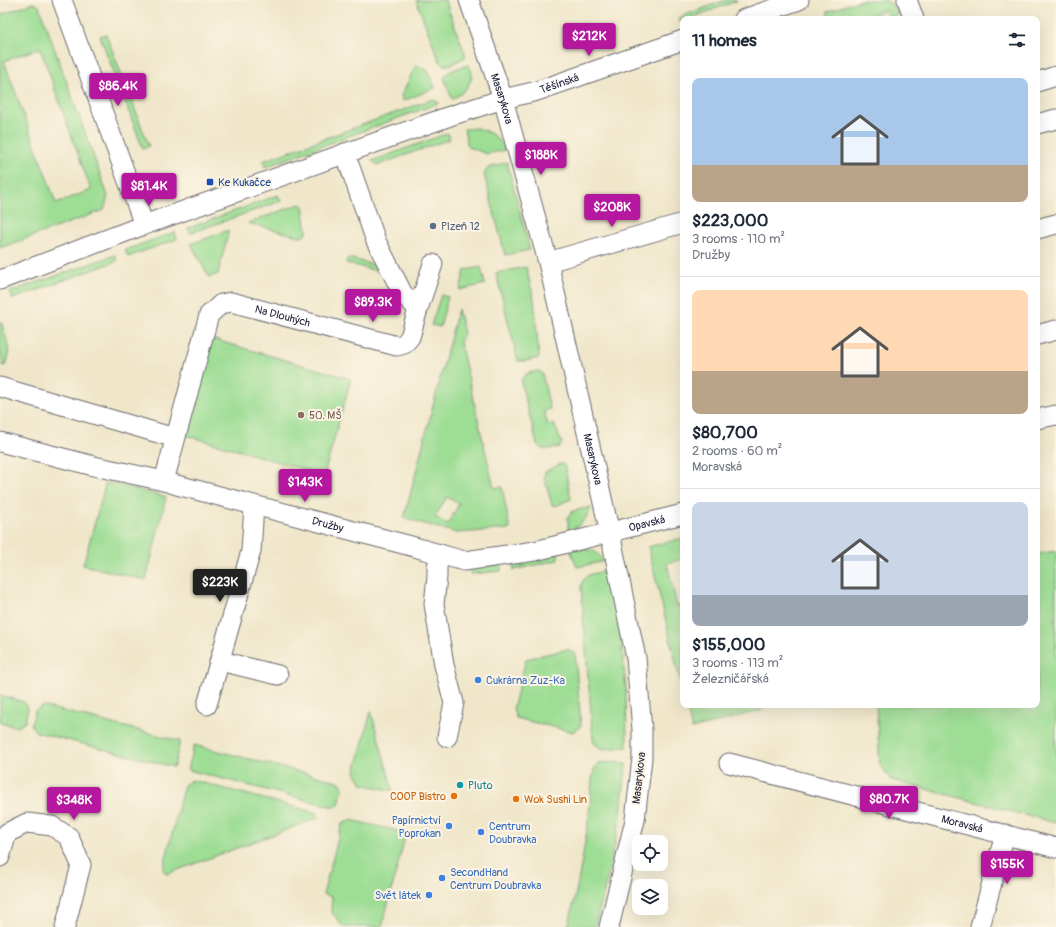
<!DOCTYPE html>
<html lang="en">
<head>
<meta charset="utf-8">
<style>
  body { margin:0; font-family:Pangolin,sans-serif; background:#f6f6f7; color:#1f2937; height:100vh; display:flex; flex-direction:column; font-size:15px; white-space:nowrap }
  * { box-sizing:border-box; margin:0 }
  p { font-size:13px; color:#747a83 }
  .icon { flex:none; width:22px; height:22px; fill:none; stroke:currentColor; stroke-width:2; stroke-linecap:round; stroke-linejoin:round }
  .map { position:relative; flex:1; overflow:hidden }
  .panel { position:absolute; left:680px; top:16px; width:360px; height:692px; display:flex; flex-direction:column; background:#fff; border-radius:8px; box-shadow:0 4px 16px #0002 }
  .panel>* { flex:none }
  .tools { position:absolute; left:632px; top:835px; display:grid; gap:8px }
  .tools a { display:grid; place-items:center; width:36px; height:36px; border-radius:8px; background:#fff; box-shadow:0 4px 16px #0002; font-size:20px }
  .price { position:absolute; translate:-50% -34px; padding:0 9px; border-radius:4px; background:#b5179e; color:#fff; font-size:13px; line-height:26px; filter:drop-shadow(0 1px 2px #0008) }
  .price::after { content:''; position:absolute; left:50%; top:24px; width:12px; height:9px; margin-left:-6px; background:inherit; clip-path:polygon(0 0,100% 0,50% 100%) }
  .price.active { background:#222; color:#fff }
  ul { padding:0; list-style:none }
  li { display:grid; align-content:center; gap:8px; height:212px; padding:0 12px }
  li+li { border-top:1px solid #e0e1e3 }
  li span { display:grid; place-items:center; height:124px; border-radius:8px; color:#555 }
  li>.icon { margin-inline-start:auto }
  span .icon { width:72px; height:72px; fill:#fffc; stroke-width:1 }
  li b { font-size:17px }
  h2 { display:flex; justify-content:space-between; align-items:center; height:48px; padding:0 12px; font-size:17px }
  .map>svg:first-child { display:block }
  .green { fill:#9ddd94; stroke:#608068; fill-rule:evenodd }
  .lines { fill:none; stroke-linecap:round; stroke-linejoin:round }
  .minor-casing { stroke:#6a676d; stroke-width:21 }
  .minor { stroke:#fff; stroke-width:19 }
  .transit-dot { fill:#1a4fb4; stroke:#fcf5e5; stroke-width:1.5 }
  .service-dot { fill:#5c6f8a; stroke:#fcf5e5; stroke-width:1.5 }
  .education-dot { fill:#8d6e63; stroke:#fcf5e5; stroke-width:1.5 }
  .shop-dot { fill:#3f7fe0; stroke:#fcf5e5; stroke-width:1.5 }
  .culture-dot { fill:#0f9aa8; stroke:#fcf5e5; stroke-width:1.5 }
  .food-dot { fill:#e8710a; stroke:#fcf5e5; stroke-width:1.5 }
  .labels { text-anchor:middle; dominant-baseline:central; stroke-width:4; stroke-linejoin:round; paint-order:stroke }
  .street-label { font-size:11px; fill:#22223b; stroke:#fcf5e5 }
  .transit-label { font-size:11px; fill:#164399; stroke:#fcf5e5; text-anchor:start }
  .service-label { font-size:11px; fill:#4e5e75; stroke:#fcf5e5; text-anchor:start }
  .education-label { font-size:11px; fill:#785e54; stroke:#fcf5e5; text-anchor:start }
  .shop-label { font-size:11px; fill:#366cbe; stroke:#fcf5e5; text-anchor:start }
  .culture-label { font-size:11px; fill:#0d838f; stroke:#fcf5e5; text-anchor:start }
  .food-label { font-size:11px; fill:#c56008; stroke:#fcf5e5; text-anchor:end }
</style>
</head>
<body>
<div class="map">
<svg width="1056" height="927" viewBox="0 0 1056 927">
  <rect width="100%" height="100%" fill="#fcf5e5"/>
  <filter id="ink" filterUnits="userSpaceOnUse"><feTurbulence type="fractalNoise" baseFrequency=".025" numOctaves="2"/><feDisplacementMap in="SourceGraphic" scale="8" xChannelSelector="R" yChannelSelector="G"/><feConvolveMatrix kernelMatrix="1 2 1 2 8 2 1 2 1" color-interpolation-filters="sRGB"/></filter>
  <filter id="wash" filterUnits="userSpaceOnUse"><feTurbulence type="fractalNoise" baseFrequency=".012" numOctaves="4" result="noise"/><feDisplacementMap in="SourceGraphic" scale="16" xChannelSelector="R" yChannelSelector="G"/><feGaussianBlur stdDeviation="0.9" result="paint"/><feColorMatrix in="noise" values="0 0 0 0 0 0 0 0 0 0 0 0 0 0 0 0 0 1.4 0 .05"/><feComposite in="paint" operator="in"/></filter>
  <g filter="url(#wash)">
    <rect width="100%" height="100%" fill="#f0e7cb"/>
    <g class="green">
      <path d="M 416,0 L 445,0 L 466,56 C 462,59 449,67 444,65 C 443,65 439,61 439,60 Z"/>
      <polygon points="726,0 737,1 688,19 683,19 683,21 679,22 680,17"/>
      <polygon points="861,0 886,0 893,6 898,5 898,11 895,19 889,19 885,10 861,19 830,19 827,12"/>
      <path d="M 33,3 L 39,6 L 108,196 L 104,210 L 0,248 L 0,15 ZM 40,48 L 91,190 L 56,203 L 4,61 Z"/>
      <polygon points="106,34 149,146 143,149 100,36"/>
      <polygon points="416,65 428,71 435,88 403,101 401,96"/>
      <path d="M 469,65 C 470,68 472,71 472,74 C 472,85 461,95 452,99 L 444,78 C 448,69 460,68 469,65 Z"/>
      <polygon points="433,99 439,103 265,167 263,161"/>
      <path d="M 477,128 C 490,132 500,137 505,150 L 487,154 L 468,147 L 464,129 Z"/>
      <polygon points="448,133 450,139 378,165 372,161"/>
      <polygon points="507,162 530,250 505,255 484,174 488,168"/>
      <polygon points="278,195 281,201 190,233 188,228"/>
      <polygon points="300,204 303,206 307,231 306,234 302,237 248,223"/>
      <polygon points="229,230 218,274 209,277 191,244"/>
      <polygon points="175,232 177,239 128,257 125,250"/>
      <polygon points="115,255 117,261 13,299 10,292"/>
      <polygon points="348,258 375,265 377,271 346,263"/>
      <polygon points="481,267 485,284 460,290 465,270"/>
      <polygon points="526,267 534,299 539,358 526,361 518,361 496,273"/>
      <polygon points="441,295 448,297 440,327 431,325"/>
      <path d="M 458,309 L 464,333 L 460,342 L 494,488 L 502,487 L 510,529 L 457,533 L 404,518 ZM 447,497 L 459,504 L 448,524 L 435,517 Z"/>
      <path d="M 0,321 L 2,324 C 6,338 12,352 6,365 L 3,366 L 0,348 Z"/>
      <polygon points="212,339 351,379 324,475 185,435"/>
      <path d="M 539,371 L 542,373 L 550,409 L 544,411 L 548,425 L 554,424 L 562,443 L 560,447 L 549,449 L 541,449 L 537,444 L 521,383 C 523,372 529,373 539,371 Z"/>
      <polygon points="560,464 563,464 565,467 571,499 555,506 552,505 544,477 545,472"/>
      <polygon points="106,482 166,497 146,580 83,565"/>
      <path d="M 591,507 C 586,520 580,527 568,531 L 568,517 L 573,511 Z"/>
      <polygon points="683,538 683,559 667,563 677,606 683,605 683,692 648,547"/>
      <polygon points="583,548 596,552 605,561 577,567 570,549"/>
      <polygon points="1056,551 1056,823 891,780 880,764 876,705 1037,705 1037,554"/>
      <polygon points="559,553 557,560 514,570 512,563"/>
      <polygon points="501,565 501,571 471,574 468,567"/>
      <path d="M 607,571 L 620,629 L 626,689 L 627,747 L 602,749 L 594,743 L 593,739 L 581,587 C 584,572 594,574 607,571 Z"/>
      <polygon points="568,649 575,654 581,726 573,732 516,718 513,709 526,659"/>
      <polygon points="0,695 24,702 28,709 25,722 18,727 0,723"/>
      <polygon points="686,705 761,705 762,710 692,729"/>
      <polygon points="43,706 180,741 174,767 36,732 31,725 35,711"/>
      <polygon points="371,711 393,791 362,784 355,772"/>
      <polygon points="194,745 340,782 343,788 339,804 334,807 188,770"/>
      <path d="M 610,762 L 626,763 L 621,814 L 609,872 L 595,927 L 568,927 C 578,887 585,847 590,806 C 591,797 591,772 596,766 C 599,763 606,763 610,762 Z"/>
      <polygon points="192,780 317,813 318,818 167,874 163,870 184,785"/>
      <polygon points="351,820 406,833 382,927 343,927 331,911 332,897 323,894 342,824"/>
    </g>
  </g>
  <g filter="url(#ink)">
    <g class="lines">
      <defs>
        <g id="minor">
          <polyline points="62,0 144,225"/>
          <path id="s1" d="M 469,0 L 503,99 L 548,262 L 610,533 L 636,658 L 642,730 L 642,758 L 635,820 L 609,927"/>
          <polyline points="907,0 914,19"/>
          <polyline points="744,19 799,0"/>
          <polyline points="1037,82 1056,76"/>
          <polyline points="1037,124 1056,119"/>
          <polyline points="1037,229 1056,224"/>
          <polyline points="548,262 683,223"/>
          <path id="s2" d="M 0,280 L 144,225 L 450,116 L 503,99 L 537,91 L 683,40"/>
          <polyline points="418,309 433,264"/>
          <polyline points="1037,335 1056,330"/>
          <polyline points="0,387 175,438"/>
          <polyline points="1037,419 1056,415"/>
          <path id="s3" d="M 0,442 L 94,466 L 164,481 L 177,485 L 411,546 L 464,561 L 535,551 L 683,514"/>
          <path id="s4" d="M 164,481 L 209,315 L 221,304 L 231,302 L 397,346 L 404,344 L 410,337 L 418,309 L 403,294 L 376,241 L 345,153"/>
          <polyline points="440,554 437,567 437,577 434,604 444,665 454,703 447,737"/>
          <polyline points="220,661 278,675"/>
          <polyline points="207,705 251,551 254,506"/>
          <path id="s5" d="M 729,763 L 1056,848"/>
          <polyline points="0,857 7,833 27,823 52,826 69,837 81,865 65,927"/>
          <polyline points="980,927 1005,834"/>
        </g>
      </defs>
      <use href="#minor" class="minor-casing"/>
      <use href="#minor" class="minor"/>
    </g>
  </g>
  <rect class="transit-dot" x="206" y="178" width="8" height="8" rx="2"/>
  <circle class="service-dot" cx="433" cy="226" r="4"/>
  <circle class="education-dot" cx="301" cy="415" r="4"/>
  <g class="shop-dot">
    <circle cx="478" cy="680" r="4"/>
    <circle cx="449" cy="826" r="4"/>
    <circle cx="481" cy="832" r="4"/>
    <circle cx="442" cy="878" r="4"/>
    <circle cx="429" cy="895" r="4"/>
  </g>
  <circle class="culture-dot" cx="460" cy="785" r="4"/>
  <g class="food-dot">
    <circle cx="454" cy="796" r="4"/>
    <circle cx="516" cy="799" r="4"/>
  </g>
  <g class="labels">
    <g class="street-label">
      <text stroke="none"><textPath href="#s2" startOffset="593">Těšínská</textPath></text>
      <text stroke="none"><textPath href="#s1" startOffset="104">Masarykova</textPath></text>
      <text stroke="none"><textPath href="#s4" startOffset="252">Na Dlouhých</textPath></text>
      <text stroke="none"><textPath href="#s1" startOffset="476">Masarykova</textPath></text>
      <text stroke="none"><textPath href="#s3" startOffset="666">Opavská</textPath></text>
      <text stroke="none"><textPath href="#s3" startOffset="338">Družby</textPath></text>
      <text transform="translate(639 778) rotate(-84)">Masarykova</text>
      <text stroke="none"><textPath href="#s5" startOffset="241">Moravská</textPath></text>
    </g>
    <g class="transit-label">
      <text x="218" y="182">Ke Kukačce</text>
    </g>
    <g class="service-label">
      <text x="441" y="226">Plzeň 12</text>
    </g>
    <g class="education-label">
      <text x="309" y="415">50. MŠ</text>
    </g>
    <g class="shop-label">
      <text x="486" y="680">Cukrárna Zuz-Ka</text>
      <text x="441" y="820" text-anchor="end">Papírnictví<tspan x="441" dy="13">Poprokan</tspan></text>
      <text x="489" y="826">Centrum<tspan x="489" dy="13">Doubravka</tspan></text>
      <text x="450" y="872">SecondHand<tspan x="450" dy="13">Centrum Doubravka</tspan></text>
      <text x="421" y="895" text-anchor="end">Svět látek</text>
    </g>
    <g class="culture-label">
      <text x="468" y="785">Pluto</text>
    </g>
    <g class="food-label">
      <text x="446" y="796">COOP Bistro</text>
      <text x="524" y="799" text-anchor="start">Wok Sushi Lin</text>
    </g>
  </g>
</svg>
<div class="tools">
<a><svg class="icon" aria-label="locate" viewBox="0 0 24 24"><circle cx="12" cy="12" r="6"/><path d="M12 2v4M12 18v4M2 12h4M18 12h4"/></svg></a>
<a><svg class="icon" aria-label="layers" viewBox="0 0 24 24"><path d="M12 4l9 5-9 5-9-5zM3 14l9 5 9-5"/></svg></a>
</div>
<b class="price" style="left:589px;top:57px">$212K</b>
<b class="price" style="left:118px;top:107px">$86.4K</b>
<b class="price" style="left:541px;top:176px">$188K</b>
<b class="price" style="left:149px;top:207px">$81.4K</b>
<b class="price" style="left:612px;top:228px">$208K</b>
<b class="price" style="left:373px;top:323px">$89.3K</b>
<b class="price" style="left:305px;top:503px">$143K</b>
<b class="price active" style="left:220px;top:603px">$223K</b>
<b class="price" style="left:889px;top:820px">$80.7K</b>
<b class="price" style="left:74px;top:821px">$348K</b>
<b class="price" style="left:1007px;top:885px">$155K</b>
<section class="panel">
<h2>11 homes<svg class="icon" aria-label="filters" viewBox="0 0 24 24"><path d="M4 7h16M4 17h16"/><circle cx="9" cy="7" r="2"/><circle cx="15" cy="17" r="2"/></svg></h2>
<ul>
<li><span style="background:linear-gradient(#a9c7e8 70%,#b9a48a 0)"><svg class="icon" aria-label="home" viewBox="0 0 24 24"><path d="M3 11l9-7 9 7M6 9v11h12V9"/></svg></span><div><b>$223,000</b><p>3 rooms · 110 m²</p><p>Družby</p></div></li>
<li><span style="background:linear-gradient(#ffd9b3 65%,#b9a48a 0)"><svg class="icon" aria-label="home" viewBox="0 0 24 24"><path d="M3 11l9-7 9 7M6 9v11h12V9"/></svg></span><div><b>$80,700</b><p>2 rooms · 60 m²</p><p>Moravská</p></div></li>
<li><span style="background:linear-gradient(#c9d6e8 75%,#9aa5b1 0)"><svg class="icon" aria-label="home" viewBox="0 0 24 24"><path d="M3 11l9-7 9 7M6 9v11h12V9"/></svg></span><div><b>$155,000</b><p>3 rooms · 113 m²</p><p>Železničářská</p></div></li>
</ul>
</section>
</div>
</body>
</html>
